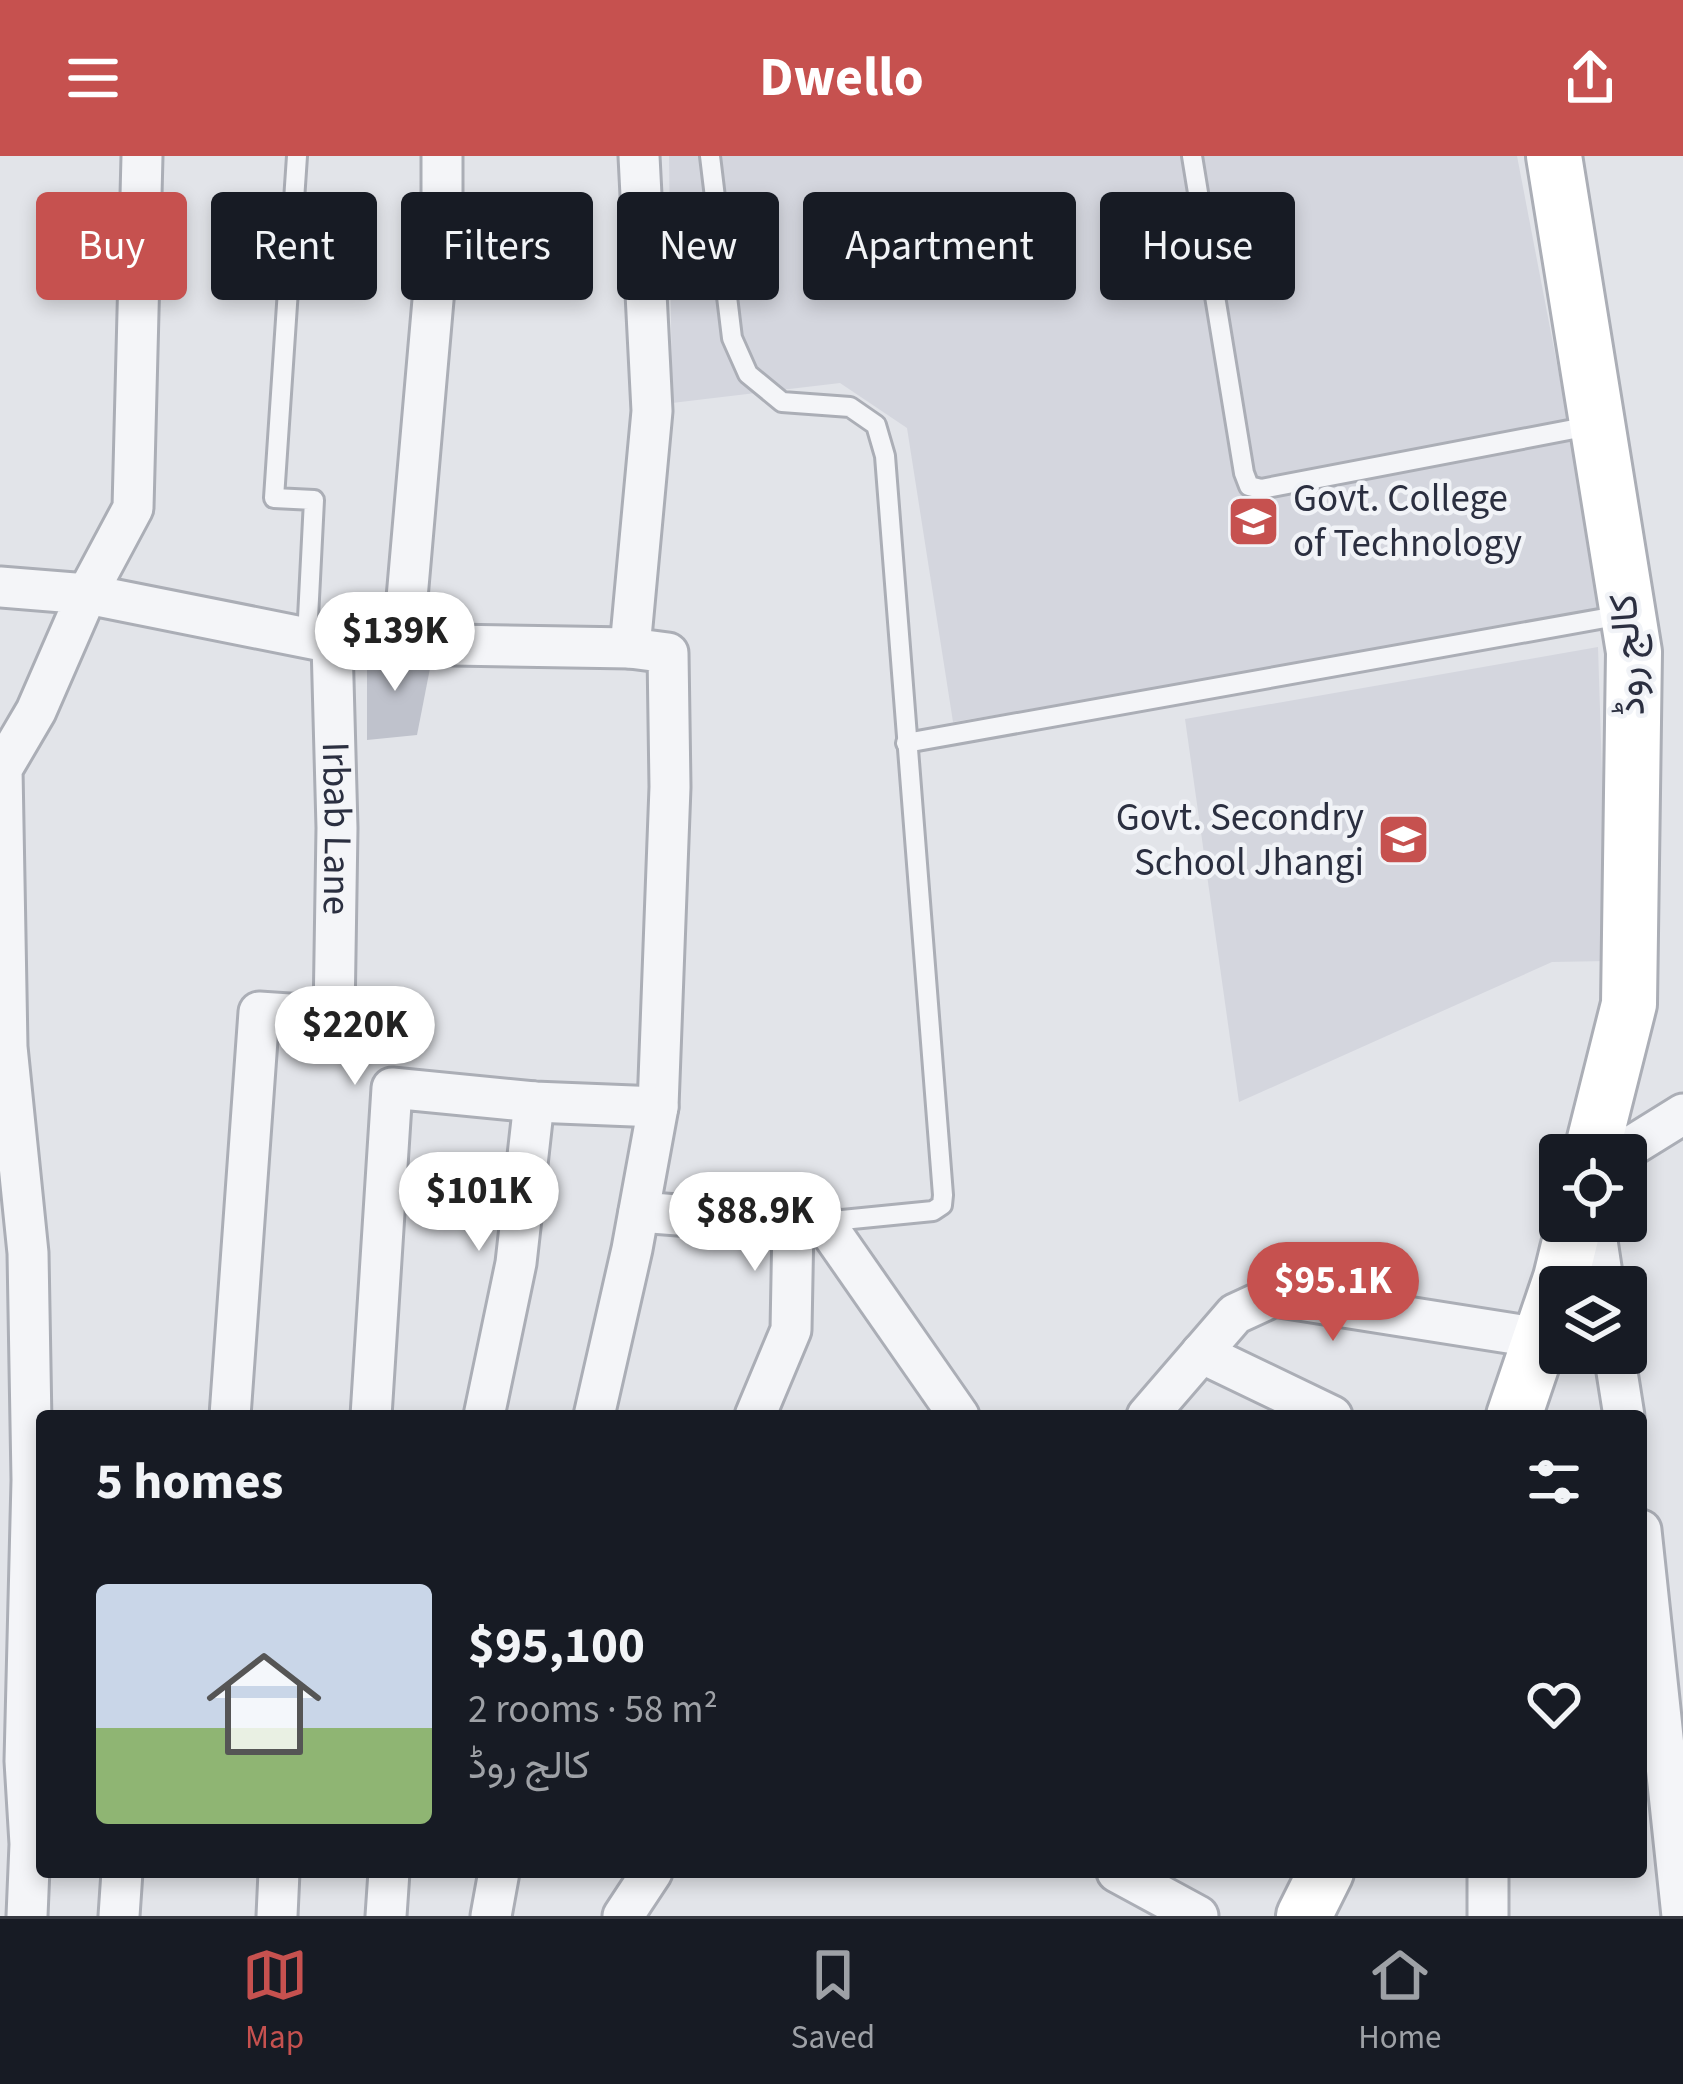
<!DOCTYPE html>
<html lang="en">
<head>
<meta charset="utf-8">
<style>
  body { margin:0; font-family:"Source Sans 3",Vazirmatn,sans-serif; background:#242831; color:#f1f3f6; height:100vh; display:flex; flex-direction:column; font-size:45px; white-space:nowrap }
  * { box-sizing:border-box; margin:0 }
  p { font-size:39px; color:#9ea1a6 }
  .icon { flex:none; width:66px; height:66px; fill:none; stroke:currentColor; stroke-width:2; stroke-linecap:round; stroke-linejoin:round }
  .map { position:relative; flex:1; overflow:hidden }
  .side { position:absolute; left:36px; top:1254px; width:1611px; height:468px; display:flex; flex-direction:column; background:#171b24; border-radius:12px; box-shadow:0 6px 18px #0003 }
  .side>* { flex:none }
  .banner { position:absolute; left:36px; top:36px; width:1611px; height:108px; display:flex; gap:24px }
  .tools { position:absolute; left:1539px; top:978px; display:grid; gap:24px }
  .tools a { display:grid; place-items:center; width:108px; height:108px; border-radius:12px; background:#171b24; box-shadow:0 6px 18px #0003; font-size:60px }
  .price { position:absolute; translate:-50% -102px; padding:0 27px; border-radius:42px; background:#fff; color:#222; font-size:39px; line-height:78px; filter:drop-shadow(0 3px 6px #0008) }
  .price::after { content:''; position:absolute; left:50%; top:72px; width:36px; height:27px; margin-left:-18px; background:inherit; clip-path:polygon(0 0,100% 0,50% 100%) }
  .price.current { background:#c6514f; color:#fff }
  ul { padding:0; list-style:none }
  li { display:flex; align-items:center; gap:36px; height:300px; padding:0 60px }
  li span { display:grid; place-items:center; flex:none; width:336px; height:240px; border-radius:12px; color:#555 }
  li>.icon { margin-inline-start:auto }
  span .icon { width:144px; height:144px; fill:#fffc; stroke-width:1 }
  li b { font-size:51px }
  h2 { display:flex; justify-content:space-between; align-items:center; height:144px; padding:0 60px; font-size:51px }
  .pill { padding:0 42px; border-radius:12px; background:#171b24; box-shadow:0 6px 18px #0003; font-size:42px; line-height:108px }
  .pill.current { background:#c6514f; color:#fff }
  header { display:flex; justify-content:space-between; align-items:center; height:156px; padding:0 60px; background:#c6514f; color:#fff; font-size:54px; font-weight:700 }
  .tab-bar { display:flex; justify-content:space-around; align-items:center; height:168px; border-top:3px solid #363941; background:#171b24; font-size:33px; color:#9ea1a6 }
  .tab-bar a { display:grid; justify-items:center; gap:6px }
  .tab-bar .current { color:#c6514f }
  .map>svg:first-child { display:block }
  .built { fill:#d4d6de }
  .building { fill:#bfc2cc }
  .lines { fill:none; stroke-linecap:round; stroke-linejoin:round }
  .service-casing { stroke:#abaeb6; stroke-width:24 }
  .minor-casing { stroke:#abaeb6; stroke-width:45 }
  .secondary-casing { stroke:#abaeb6; stroke-width:60 }
  .service { stroke:#f4f5f8; stroke-width:18 }
  .minor { stroke:#f4f5f8; stroke-width:39 }
  .secondary { stroke:#fff; stroke-width:54 }
  .labels { text-anchor:middle; dominant-baseline:central; stroke-width:9; stroke-linejoin:round; paint-order:stroke }
  .poi-label { font-size:39px; fill:#2b2f40; stroke:#f1f3f7; text-anchor:start }
  .street-label { font-size:39px; fill:#2b2f40; stroke:#f1f3f7 }
</style>
</head>
<body>
<header><svg class="icon" aria-label="menu" viewBox="0 0 24 24"><path d="M4 6h16M4 12h16M4 18h16"/></svg>Dwello<svg class="icon" aria-label="share" viewBox="0 0 24 24"><path d="M12 15V3M7 8l5-5 5 5M5 13v7h14v-7"/></svg></header>
<div class="map">
<svg width="1683" height="1760" viewBox="0 0 1683 1760">
  <rect width="100%" height="100%" fill="#e2e4e9"/>
  <g class="built">
    <polygon points="669,0 1517,0 1605,458 953,566 907,272 840,227 672,247"/>
    <polygon points="1598,491 1608,805 1552,806 1239,946 1185,563"/>
  </g>
  <polygon class="building" points="367,496 432,502 417,579 367,584"/>
  <g class="lines">
    <defs>
      <g id="service">
        <polyline points="297,0 274,342 314,344 307,482"/>
        <polyline points="710,0 732,182 748,218 782,246 850,251 876,269 885,300 943,1039 942,1049 933,1055 822,1066"/>
        <polyline points="1192,0 1244,317 1249,330 1261,333 1595,269"/>
        <polyline points="906,587 1622,459"/>
      </g>
      <g id="minor">
        <path id="s1" d="M 142,0 L 133,352 L 87,438 L 332,487 L 337,672 L 334,861 L 259,856 L 230,1260"/>
        <polyline points="0,431 87,438 36,555 2,613 7,891 28,1097 32,1324 25,1605 30,1688 27,1760"/>
        <polyline points="332,487 630,492 668,497 670,631 658,951 632,1093 594,1260"/>
        <polyline points="403,488 442,41 442,0"/>
        <polyline points="630,492 652,255 639,0"/>
        <polyline points="1617,999 1683,958"/>
        <polyline points="639,1056 793,1068 791,1174 755,1260"/>
        <polyline points="1594,1065 1604,1131"/>
        <polyline points="824,1066 959,1260"/>
        <polyline points="1201,1197 1332,1260"/>
        <polyline points="1614,1197 1624,1260"/>
        <polyline points="371,1260 392,932 534,946 658,951"/>
        <polyline points="484,1260 516,1107 534,946"/>
        <polyline points="1147,1260 1235,1158 1274,1140 1540,1182"/>
        <polyline points="1641,1374 1682,1760"/>
        <polyline points="1117,1716 1198,1760"/>
        <polyline points="1488,1716 1488,1760"/>
        <polyline points="119,1760 122,1716"/>
        <polyline points="277,1760 279,1716"/>
        <polyline points="386,1760 389,1716"/>
        <polyline points="491,1760 499,1716"/>
        <polyline points="623,1760 652,1716"/>
      </g>
      <g id="secondary">
        <polyline points="1554,0 1634,496 1629,848 1591,999"/>
        <polyline points="1514,1260 1561,1122 1575,1065"/>
        <polyline points="1304,1760 1326,1716"/>
      </g>
    </defs>
    <use href="#service" class="service-casing"/>
    <use href="#minor" class="minor-casing"/>
    <use href="#secondary" class="secondary-casing"/>
    <use href="#service" class="service"/>
    <use href="#minor" class="minor"/>
    <use href="#secondary" class="secondary"/>
  </g>
  <defs>
    <symbol id="university-square" viewBox="-11 -11 22 22"><rect x="-9" y="-9" width="18" height="18" rx="4" fill="#c6514f" stroke="#f1f3f7"/><path d="M0-5L7-2L0 1L-7-2ZM-4 1L0 2.5L4 1V4Q0 6-4 4Z" fill="#fff"/></symbol>
    <symbol id="school-square" viewBox="-11 -11 22 22"><rect x="-9" y="-9" width="18" height="18" rx="4" fill="#c6514f" stroke="#f1f3f7"/><path d="M0-5L7-2L0 1L-7-2ZM-4 1L0 2.5L4 1V4Q0 6-4 4Z" fill="#fff"/></symbol>
  </defs>
  <g fill-rule="evenodd">
    <use href="#university-square" x="1224" y="336" width="59" height="59"/>
    <use href="#school-square" x="1374" y="654" width="59" height="59"/>
  </g>
  <g class="labels">
    <g class="poi-label">
      <text x="1293" y="343">Govt. College<tspan x="1293" dy="45">of Technology</tspan></text>
      <text x="1364" y="662" text-anchor="end">Govt. Secondry<tspan x="1364" dy="45">School Jhangi</tspan></text>
    </g>
    <g class="street-label">
      <text transform="translate(1628 499) rotate(-94)">کالج روڈ</text>
      <text stroke="none"><textPath href="#s1" startOffset="885">Irbab Lane</textPath></text>
    </g>
  </g>
</svg>
<div class="tools">
<a><svg class="icon" aria-label="locate" viewBox="0 0 24 24"><circle cx="12" cy="12" r="6"/><path d="M12 2v4M12 18v4M2 12h4M18 12h4"/></svg></a>
<a><svg class="icon" aria-label="layers" viewBox="0 0 24 24"><path d="M12 4l9 5-9 5-9-5zM3 14l9 5 9-5"/></svg></a>
</div>
<b class="price" style="left:395px;top:538px">$139K</b>
<b class="price" style="left:355px;top:932px">$220K</b>
<b class="price" style="left:479px;top:1098px">$101K</b>
<b class="price" style="left:755px;top:1118px">$88.9K</b>
<b class="price current" style="left:1333px;top:1188px">$95.1K</b>
<div class="banner">
<a class="pill current">Buy</a>
<a class="pill">Rent</a>
<a class="pill">Filters</a>
<a class="pill">New</a>
<a class="pill">Apartment</a>
<a class="pill">House</a>
</div>
<section class="side">
<h2>5 homes<svg class="icon" aria-label="filters" viewBox="0 0 24 24"><path d="M4 7h16M4 17h16"/><circle cx="9" cy="7" r="2"/><circle cx="15" cy="17" r="2"/></svg></h2>
<ul>
<li><span style="background:linear-gradient(#c9d6e8 60%,#8fb573 0)"><svg class="icon" aria-label="home" viewBox="0 0 24 24"><path d="M3 11l9-7 9 7M6 9v11h12V9"/></svg></span><div><b>$95,100</b><p>2 rooms · 58 m²</p><p>کالج روڈ</p></div><svg class="icon" aria-label="heart" viewBox="0 0 24 24"><path d="M12 20l-8-8c-3-5 5-10 8-4 3-6 11-1 8 4z"/></svg></li>
</ul>
</section>
</div>
<nav class="tab-bar">
<a class="current"><svg class="icon" aria-label="map" viewBox="0 0 24 24"><path d="M3 6l6-2 6 2 6-2v14l-6 2-6-2-6 2zM9 4v14M15 6v14"/></svg>Map</a>
<a><svg class="icon" aria-label="saved" viewBox="0 0 24 24"><path d="M7 4h10v16l-5-4-5 4z"/></svg>Saved</a>
<a><svg class="icon" aria-label="home" viewBox="0 0 24 24"><path d="M3 11l9-7 9 7M6 9v11h12V9"/></svg>Home</a>
</nav>
</body>
</html>
